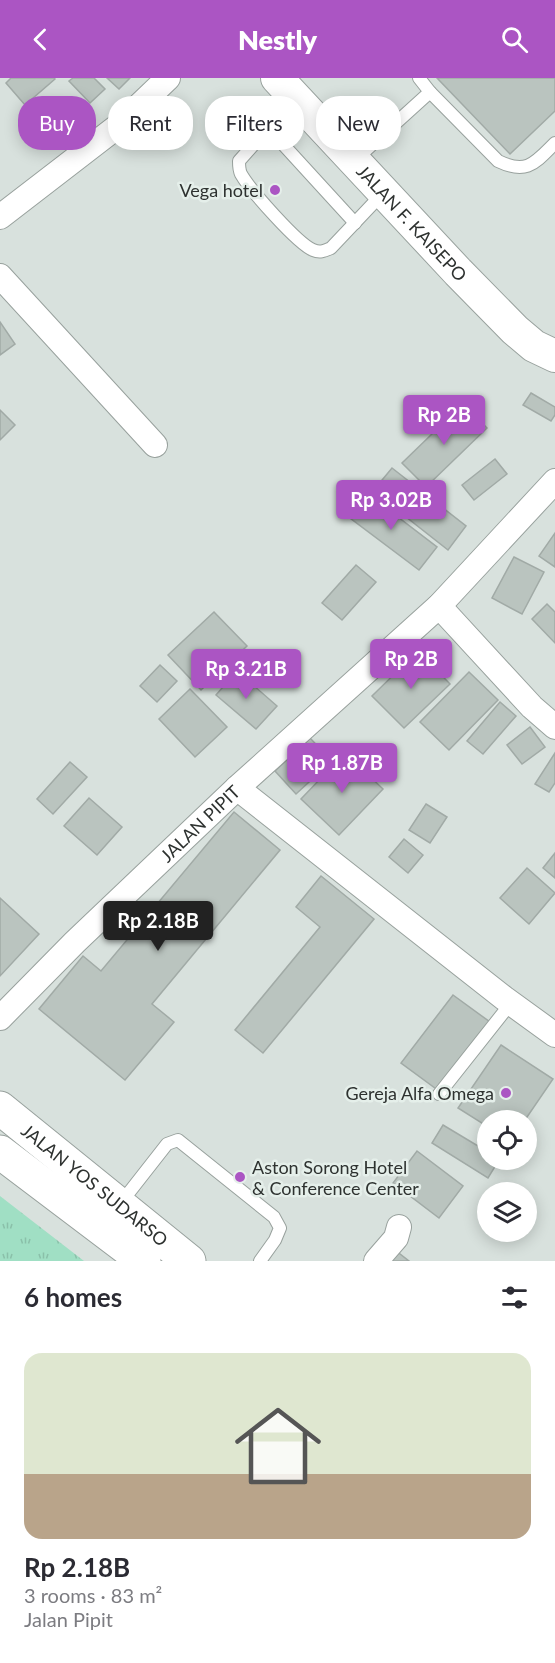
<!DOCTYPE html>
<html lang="en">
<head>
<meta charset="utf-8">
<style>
  body { margin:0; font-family:Lato,sans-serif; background:#f7f7f7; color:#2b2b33; height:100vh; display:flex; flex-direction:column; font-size:22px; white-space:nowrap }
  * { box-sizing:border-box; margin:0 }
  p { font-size:20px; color:#7c7c81 }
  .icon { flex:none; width:33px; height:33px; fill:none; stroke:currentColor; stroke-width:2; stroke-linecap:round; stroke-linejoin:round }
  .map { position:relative; height:1183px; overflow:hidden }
  .drawer { display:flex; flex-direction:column; background:#fff; flex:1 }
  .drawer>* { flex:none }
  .guide { position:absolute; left:18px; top:18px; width:519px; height:54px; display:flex; gap:12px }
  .fabs { position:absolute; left:477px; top:1032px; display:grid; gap:12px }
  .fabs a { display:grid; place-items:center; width:60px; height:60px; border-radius:50%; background:#fff; box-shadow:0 3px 15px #0003; font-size:30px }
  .price { position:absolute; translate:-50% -51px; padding:0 14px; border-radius:6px; background:#ab55c3; color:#fff; font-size:20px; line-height:39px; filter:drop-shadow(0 2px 3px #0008) }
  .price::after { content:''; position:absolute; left:50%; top:36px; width:18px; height:14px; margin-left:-9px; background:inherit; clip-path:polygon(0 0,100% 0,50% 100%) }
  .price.on { background:#222; color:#fff }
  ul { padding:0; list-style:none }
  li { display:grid; align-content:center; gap:12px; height:318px; padding:0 24px }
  li span { display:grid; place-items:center; height:186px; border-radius:18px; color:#555 }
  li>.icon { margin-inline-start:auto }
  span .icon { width:108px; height:108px; fill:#fffc; stroke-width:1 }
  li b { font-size:26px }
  h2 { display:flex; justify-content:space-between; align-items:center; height:72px; padding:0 24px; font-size:26px }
  .pill { padding:0 21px; border-radius:24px; background:#fff; box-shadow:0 3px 15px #0003; font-size:21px; line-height:54px }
  .pill.on { background:#ab55c3; color:#fff }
  header { display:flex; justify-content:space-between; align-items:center; height:78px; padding:0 24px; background:#ab55c3; color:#fff; font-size:27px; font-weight:800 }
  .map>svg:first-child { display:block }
  .park { fill:url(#park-tufts) }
  .building { fill:#bac4bf; stroke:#a1aaa6; stroke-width:1.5 }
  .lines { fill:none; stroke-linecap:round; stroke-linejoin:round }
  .service-casing { stroke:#98a19d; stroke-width:14 }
  .minor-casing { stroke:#98a19d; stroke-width:26 }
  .tertiary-casing { stroke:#98a19d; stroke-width:34 }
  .trunk-casing { stroke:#98a19d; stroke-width:35 }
  .service { stroke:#fff; stroke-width:12 }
  .minor { stroke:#fff; stroke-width:24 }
  .tertiary { stroke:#fff; stroke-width:32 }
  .trunk { stroke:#fff; stroke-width:33 }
  .poi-dot { fill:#ab55c3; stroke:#e5efea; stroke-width:2 }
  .labels { text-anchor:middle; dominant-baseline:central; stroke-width:5; stroke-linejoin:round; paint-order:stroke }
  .poi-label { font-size:18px; fill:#2e3230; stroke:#e5efea; text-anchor:end }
  .street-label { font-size:18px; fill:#2e3230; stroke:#e5efea }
</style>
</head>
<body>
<header><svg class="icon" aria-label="back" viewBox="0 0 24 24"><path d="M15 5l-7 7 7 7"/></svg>Nestly<svg class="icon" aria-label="search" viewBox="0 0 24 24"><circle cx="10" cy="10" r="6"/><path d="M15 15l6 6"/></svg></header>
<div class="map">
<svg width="555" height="1183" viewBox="0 0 555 1183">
  <defs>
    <pattern id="park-tufts" width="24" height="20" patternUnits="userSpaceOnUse" patternTransform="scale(1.5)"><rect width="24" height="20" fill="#a0dfc4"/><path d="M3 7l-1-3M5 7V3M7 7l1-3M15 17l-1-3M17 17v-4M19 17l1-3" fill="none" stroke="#8ac0a9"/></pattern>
  </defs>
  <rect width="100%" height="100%" fill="#d8e1dd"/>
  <polygon class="park" points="0,1118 84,1183 0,1183"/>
  <g class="building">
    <polygon points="11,0 54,0 55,1 25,27 6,5"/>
    <polygon points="73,0 94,0 105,11 90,25 69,3"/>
    <polygon points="107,0 130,0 119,11"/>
    <polygon points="437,0 555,0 555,33 510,76"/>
    <polygon points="0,244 15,266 0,277"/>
    <polygon points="531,315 555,329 555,337 551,343 523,327"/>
    <polygon points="463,326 487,350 426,409 402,385"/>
    <polygon points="0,332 15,347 0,362"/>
    <polygon points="495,381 507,396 474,422 462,407"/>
    <polygon points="392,390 466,448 448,472 373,413"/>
    <polygon points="364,413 437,469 419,492 346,437"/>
    <polygon points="555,455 555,489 539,478"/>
    <polygon points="514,479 544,494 522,536 492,520"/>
    <polygon points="356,487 376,504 342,542 322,525"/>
    <polygon points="547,526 555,534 555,565 532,541"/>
    <polygon points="214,534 247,568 201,612 168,577"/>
    <polygon points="418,573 450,606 404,650 372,618"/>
    <polygon points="160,587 177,603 157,624 140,608"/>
    <polygon points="237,593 277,628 256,651 216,617"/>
    <polygon points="469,594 498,622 449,672 420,644"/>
    <polygon points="190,611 227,649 195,679 159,641"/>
    <polygon points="500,624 516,638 483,676 467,663"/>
    <polygon points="530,649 545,669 522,686 507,667"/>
    <polygon points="310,660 332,683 296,716 275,693"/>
    <polygon points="345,675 383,711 339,757 301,721"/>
    <polygon points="555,675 555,705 549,714 535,706"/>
    <polygon points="70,684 87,699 53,736 37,721"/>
    <polygon points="89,720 122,749 97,777 64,748"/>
    <polygon points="426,726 447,739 430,765 409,752"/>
    <polygon points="234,734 280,772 152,926 174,944 125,1002 39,931 83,878 101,893"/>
    <polygon points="404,761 423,777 408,795 389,779"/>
    <polygon points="555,775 555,800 543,790"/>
    <polygon points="527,790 555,815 529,846 500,820"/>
    <polygon points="321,798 374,841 263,975 235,952 320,849 296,829"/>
    <polygon points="0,820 39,856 0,898"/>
    <polygon points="453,917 490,944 439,1013 401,985"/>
    <polygon points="501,967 553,1001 525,1042 488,1042 488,1049 458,1030"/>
    <polygon points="443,1047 488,1074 488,1082 499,1082 488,1100 432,1065"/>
    <polygon points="417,1073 463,1108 439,1140 393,1105"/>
    <polygon points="395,1172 409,1183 387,1183"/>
  </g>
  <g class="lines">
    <defs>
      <g id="service">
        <path d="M 419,0 L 430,14 L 498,83 C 527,97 535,85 555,65"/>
        <path d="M 294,21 L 239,83 C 239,88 239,92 241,96 C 250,112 298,166 313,172 C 320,175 324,173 331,170 L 384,114"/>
        <polyline points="269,51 355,145"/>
        <polyline points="355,82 430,14"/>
        <polyline points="439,1016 511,925"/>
        <polyline points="120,1126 167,1066 178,1062 274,1139 280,1150 275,1162 260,1183"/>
      </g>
      <g id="minor">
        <polyline points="0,139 118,48 168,0"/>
        <polyline points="0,198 155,367"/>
        <polyline points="439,528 532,629 555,649"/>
        <polyline points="237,710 504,920 555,957"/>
        <path id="s1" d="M 0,940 L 75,864 L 237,710 L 439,528 L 555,403"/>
        <polyline points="376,1183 396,1160 399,1149"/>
      </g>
      <g id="tertiary">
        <path id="s2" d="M 277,0 L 458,194 L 515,252 L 534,268 L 555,278"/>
      </g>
      <g id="trunk">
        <path id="s3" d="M 0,1030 L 189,1183"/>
        <polyline points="0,1074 144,1183"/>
      </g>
    </defs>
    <use href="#service" class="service-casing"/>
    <use href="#minor" class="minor-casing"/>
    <use href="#tertiary" class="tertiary-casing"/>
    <use href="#trunk" class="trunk-casing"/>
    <use href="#service" class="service"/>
    <use href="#minor" class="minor"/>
    <use href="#tertiary" class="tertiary"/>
    <use href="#trunk" class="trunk"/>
  </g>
  <g class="poi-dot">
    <circle cx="275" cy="112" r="6"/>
    <circle cx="506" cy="1015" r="6"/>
    <circle cx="240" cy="1099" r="6"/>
  </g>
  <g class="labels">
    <g class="poi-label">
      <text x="263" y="112">Vega hotel</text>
      <text x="494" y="1015">Gereja Alfa Omega</text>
      <text x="252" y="1089" text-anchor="start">Aston Sorong Hotel<tspan x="252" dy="21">&amp; Conference Center</tspan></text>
    </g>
    <g class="street-label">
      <text stroke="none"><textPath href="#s2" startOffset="198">JALAN F. KAISEPO</textPath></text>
      <text stroke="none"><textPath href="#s1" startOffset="279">JALAN PIPIT</textPath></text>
      <text stroke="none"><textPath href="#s3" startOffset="122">JALAN YOS SUDARSO</textPath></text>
    </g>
  </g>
</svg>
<div class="fabs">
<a><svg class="icon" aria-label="locate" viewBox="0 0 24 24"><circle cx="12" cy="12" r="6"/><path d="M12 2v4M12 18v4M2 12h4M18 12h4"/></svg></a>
<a><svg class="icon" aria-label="layers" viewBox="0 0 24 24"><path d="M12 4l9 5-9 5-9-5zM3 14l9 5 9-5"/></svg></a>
</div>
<b class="price" style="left:444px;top:368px">Rp 2B</b>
<b class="price" style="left:391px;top:453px">Rp 3.02B</b>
<b class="price" style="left:411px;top:612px">Rp 2B</b>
<b class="price" style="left:246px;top:622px">Rp 3.21B</b>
<b class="price" style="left:342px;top:716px">Rp 1.87B</b>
<b class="price on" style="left:158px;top:874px">Rp 2.18B</b>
<div class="guide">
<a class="pill on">Buy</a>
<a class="pill">Rent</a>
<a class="pill">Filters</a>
<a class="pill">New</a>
</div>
</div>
<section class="drawer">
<h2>6 homes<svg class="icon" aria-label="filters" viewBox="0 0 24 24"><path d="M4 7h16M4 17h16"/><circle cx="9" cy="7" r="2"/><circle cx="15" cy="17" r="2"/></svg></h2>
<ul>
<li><span style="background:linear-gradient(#dfe7d0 65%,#b9a48a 0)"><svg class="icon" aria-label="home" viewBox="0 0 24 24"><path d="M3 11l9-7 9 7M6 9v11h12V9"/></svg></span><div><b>Rp 2.18B</b><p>3 rooms · 83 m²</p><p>Jalan Pipit</p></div></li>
</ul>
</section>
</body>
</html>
